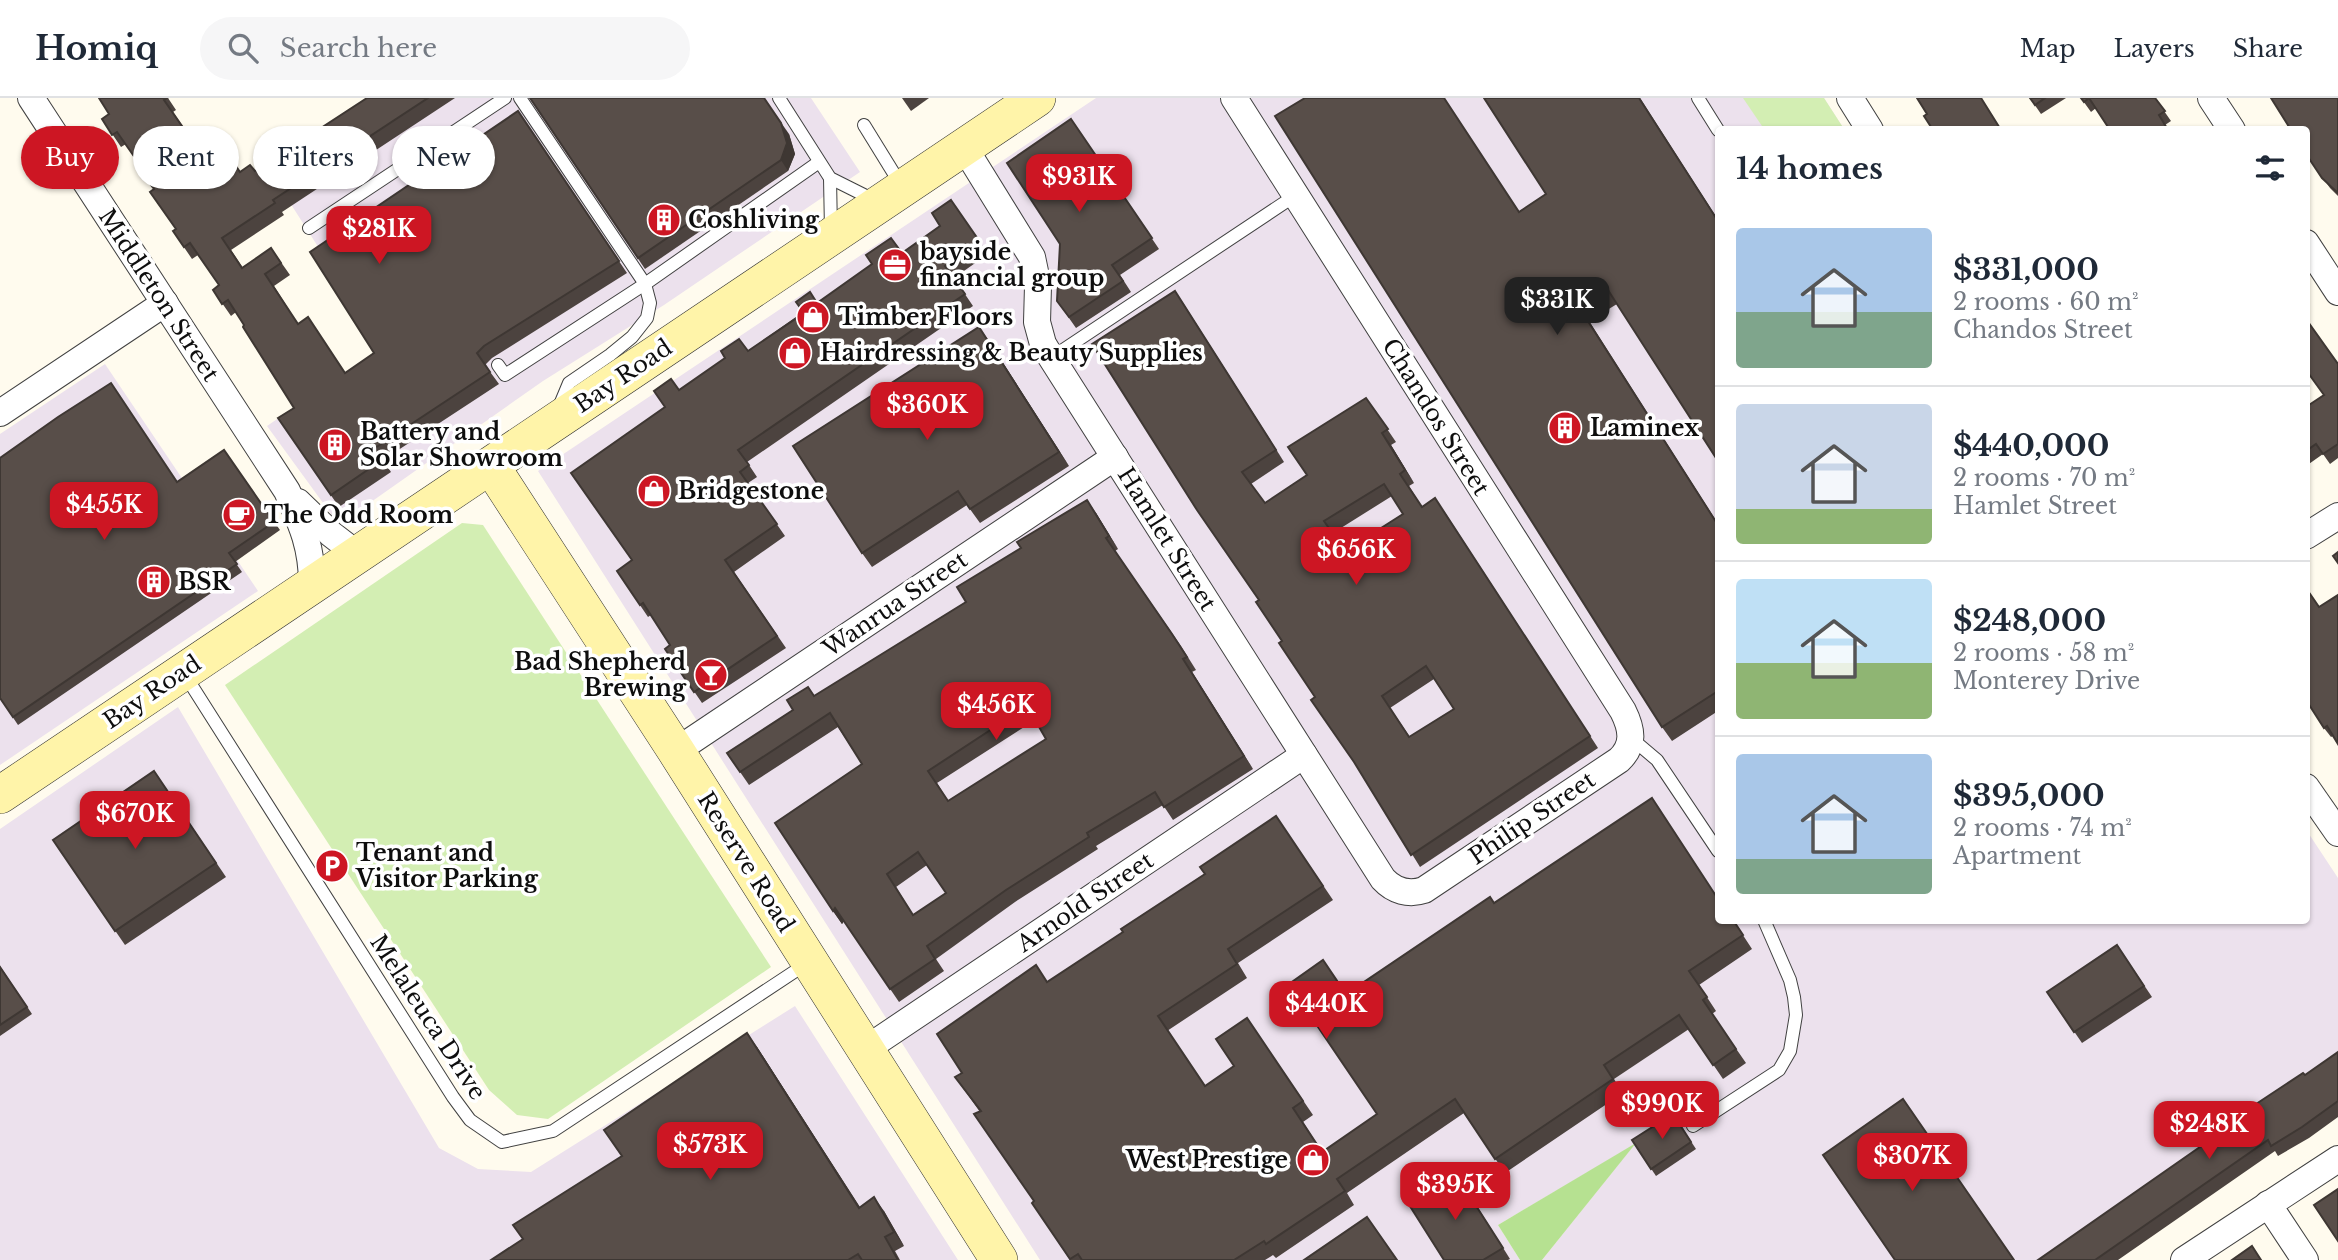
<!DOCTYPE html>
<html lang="en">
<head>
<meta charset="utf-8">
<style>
  body { margin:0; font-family:"Libre Baskerville",serif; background:#f6f6f7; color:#1f2937; height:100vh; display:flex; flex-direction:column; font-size:26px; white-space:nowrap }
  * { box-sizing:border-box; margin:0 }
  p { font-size:23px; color:#747a83 }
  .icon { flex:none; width:38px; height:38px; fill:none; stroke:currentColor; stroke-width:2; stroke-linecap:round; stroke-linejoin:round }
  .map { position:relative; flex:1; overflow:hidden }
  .details { position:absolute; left:1715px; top:28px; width:595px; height:798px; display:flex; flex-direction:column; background:#fff; border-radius:7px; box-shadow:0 2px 5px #0004 }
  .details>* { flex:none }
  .top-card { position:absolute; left:21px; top:28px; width:665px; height:63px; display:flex; gap:14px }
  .price { position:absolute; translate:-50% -60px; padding:0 16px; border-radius:14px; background:#cd1623; color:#fff; font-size:23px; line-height:46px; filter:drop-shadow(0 2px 4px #0008) }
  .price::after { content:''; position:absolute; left:50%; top:42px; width:21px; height:16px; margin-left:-10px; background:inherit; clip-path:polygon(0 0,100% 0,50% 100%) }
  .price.on { background:#222; color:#fff }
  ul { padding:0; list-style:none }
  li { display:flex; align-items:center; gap:21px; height:175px; padding:0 21px }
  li+li { border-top:2px solid #e0e1e3 }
  li span { display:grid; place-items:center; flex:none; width:196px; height:140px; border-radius:7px; color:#555 }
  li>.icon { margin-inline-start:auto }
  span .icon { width:84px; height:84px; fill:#fffc; stroke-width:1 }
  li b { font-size:30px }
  h2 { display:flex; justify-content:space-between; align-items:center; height:84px; padding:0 21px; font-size:30px }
  .chip { padding:0 24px; border-radius:32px; background:#fff; box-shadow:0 2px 5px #0004; font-size:24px; line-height:63px }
  .chip.on { background:#cd1623; color:#fff }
  header { display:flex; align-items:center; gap:42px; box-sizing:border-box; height:98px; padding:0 35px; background:#fff; border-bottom:2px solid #e0e1e3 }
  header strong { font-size:33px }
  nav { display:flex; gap:38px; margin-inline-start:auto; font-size:24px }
  .search { width:490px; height:63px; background:#f6f6f7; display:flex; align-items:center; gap:18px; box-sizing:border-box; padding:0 24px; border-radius:38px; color:#747a83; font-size:26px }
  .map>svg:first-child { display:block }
  .industrial { fill:#ece1ed }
  .green { fill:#d3eeb3 }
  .forest { fill:#b6e191 }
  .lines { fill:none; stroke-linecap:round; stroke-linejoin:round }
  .lane-casing { stroke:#414141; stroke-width:14 }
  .street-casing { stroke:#414141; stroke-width:28 }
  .secondary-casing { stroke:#303030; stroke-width:38 }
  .lane { stroke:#fff; stroke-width:12 }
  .street { stroke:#fff; stroke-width:26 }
  .secondary { stroke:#fff4a9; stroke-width:37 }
  .wall { fill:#4c433f; fill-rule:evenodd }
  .shaded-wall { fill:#3e3733 }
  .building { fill:#584e49; stroke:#3e3733; stroke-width:2; fill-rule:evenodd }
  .labels { text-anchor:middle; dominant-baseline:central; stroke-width:7; stroke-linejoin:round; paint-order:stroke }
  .poi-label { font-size:23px; font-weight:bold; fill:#0e0e0e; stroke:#fff; text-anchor:start }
  .street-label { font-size:23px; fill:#0e0e0e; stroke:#fff }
</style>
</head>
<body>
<header>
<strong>Homiq</strong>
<div class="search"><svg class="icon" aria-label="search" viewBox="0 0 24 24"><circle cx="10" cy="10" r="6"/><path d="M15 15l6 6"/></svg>Search here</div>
<nav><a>Map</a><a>Layers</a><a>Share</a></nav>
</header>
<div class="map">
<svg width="2338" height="1162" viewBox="0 0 2338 1162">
  <rect width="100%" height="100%" fill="#fffbee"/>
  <g class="industrial">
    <polygon points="384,0 811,0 860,74 664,207 543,283 344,423 334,420 267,328 382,249 271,75"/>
    <polygon points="1096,0 1824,0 1844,31 1718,32 1718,822 2306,822 2307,733 2338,780 2338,959 2041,1162 1542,1162 1634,1047 1498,1127 1520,1162 1040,1162 538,373"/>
    <polygon points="105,266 258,493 0,667 0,336"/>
    <polygon points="178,609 439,1050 478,1071 531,1074 795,908 958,1162 0,1162 0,731"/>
  </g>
  <g class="green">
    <polygon points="1743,0 1824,0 1844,31 1764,31"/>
    <polygon points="462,425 483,427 771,869 548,1021 517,1017 489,992 225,587"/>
  </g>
  <polygon class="forest" points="1636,1045 1542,1162 1520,1162 1498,1127"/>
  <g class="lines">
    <defs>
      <g id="lane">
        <polyline points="520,0 645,186 650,205 647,220 632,239 610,257 569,285 559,309"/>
        <polyline points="779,0 830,80 876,103"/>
        <polyline points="1698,0 1718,32"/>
        <polyline points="864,27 901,87"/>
        <polyline points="830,80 831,132"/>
        <polyline points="309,130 505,0"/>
        <polyline points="1051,260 1296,97"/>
        <polyline points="498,267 505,277 645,186 819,64"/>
        <polyline points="185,577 453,999 470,1022 502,1044 553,1033 806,866"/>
        <polyline points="1631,640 1657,662 1718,753"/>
        <polyline points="1693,1028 1779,972 1790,953 1796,917 1794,899 1790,882 1764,822"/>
      </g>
      <g id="street">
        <path d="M 31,0 L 287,393 C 302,427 312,449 312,486"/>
        <polyline points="1850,0 1870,32"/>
        <polyline points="2211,0 2232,32"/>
        <path d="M 964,49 L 1032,159 L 1038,188 L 1037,224 L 1043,246 L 1049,256 L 1383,781 C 1394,793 1409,797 1424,792 L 1619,662 C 1635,647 1632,631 1623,613 L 1234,0"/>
        <polyline points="2306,145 2338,194"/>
        <polyline points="0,315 165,205"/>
        <polyline points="298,404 331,436 357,456"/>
        <polyline points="2306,438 2338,418"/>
        <polyline points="676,653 1115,359"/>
        <polyline points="2306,689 2338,735"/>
        <polyline points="866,951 1304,657"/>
        <polyline points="2268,1106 2305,1162"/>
        <polyline points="2184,1162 2338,1061"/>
      </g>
      <g id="secondary">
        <polyline points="491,368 676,653 999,1162"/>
        <polyline points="0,697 1037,0"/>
      </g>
    </defs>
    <use href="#lane" class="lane-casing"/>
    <use href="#street" class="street-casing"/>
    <use href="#secondary" class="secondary-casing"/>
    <use href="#lane" class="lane"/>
    <use href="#street" class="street"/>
    <use href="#secondary" class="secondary"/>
  </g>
  <g class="wall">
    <polygon points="168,0 176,12 173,14 200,54 240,73 255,73 367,0 455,0 282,114 284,117 231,152 243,170 271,150 290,177 274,188 298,226 346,275 374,255 518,13 627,175 492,260 485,267 499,286 383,362 391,374 339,409 278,320 294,310 244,227 236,214 231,218 213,192 219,187 198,157 192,161 173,133 176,131 147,77 126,46 121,49 102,21 109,16"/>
    <polygon points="530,0 789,36 795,56 788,73 645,171"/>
    <polygon points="902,0 929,0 911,13"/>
    <polygon points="1640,0 1718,122 1718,363 1617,206 1589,223 1718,426 1718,613 1672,643 1662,629 1520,113 1546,96"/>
    <polygon points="2030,0 2066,0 2041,16"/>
    <polygon points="2081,0 2155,0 2171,23 2165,27 2096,10 2091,14"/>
    <polygon points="2338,0 2338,98 2330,90 2306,56"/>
    <polygon points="1071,21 1159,151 1120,177 1131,194 1076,230 1057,203"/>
    <polygon points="951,102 988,156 954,180 973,208 747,364 757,379 748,385 785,438 734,474 786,550 702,605 665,551 670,547 651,517 648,519 617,473 632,462 665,309 679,292 748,253 817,204 902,155 940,128"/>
    <path d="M 1183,205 L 1284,364 L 1251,386 L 1265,405 L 1307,377 L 1366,300 L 1396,344 L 1391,347 L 1414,385 L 1409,388 L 1422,409 L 1444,413 L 1598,650 L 1420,769 L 1315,599 L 1259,502 ZM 1392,398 L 1403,416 L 1345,453 L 1333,435 ZM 1434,581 L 1454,611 L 1410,639 L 1390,610 Z"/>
    <polygon points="989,243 1069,368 980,425 967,407 872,469 862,455"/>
    <polygon points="2338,266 2338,360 2330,366 2323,356 2306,368 2306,309 2324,297"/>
    <polygon points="224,352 280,432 235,464 242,474 18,627 0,600 178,384"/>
    <path d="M 1096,415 L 1118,451 L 1115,453 L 1181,548 L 1196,572 L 1192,574 L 1253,671 L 1173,722 L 1163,707 L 1096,748 L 1098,751 L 1015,804 L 936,861 L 944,873 L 899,904 L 844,823 L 842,826 L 833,813 L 862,666 L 838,629 L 749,687 L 727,655 L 814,598 L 966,504 ZM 1035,622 L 1046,641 L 948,703 L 937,685 ZM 927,767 L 946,795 L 913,817 L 896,789 Z"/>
    <polygon points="2306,489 2333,638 2331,639 2324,630"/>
    <polygon points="154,673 226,779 125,847 53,742"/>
    <polygon points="1276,718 1333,802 1238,865 1247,880 1167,933 1205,988 1234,968 1247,920 1313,1017 1303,1024 1322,1054 1377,1016 1346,896 1494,805 1733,822 1752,851 1699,887 1716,913 1712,916 1746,965 1723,981 1689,931 1614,981 1623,995 1505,1075 1464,1015 1347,1095 1354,1107 1276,1160 1273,1157 1265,1162 1070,1162 1032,1105 1034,1103 980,1014 955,979 962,975 1047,884 1123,834 1205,776"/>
    <polygon points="2117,847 2152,899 2082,945 2047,894"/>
    <polygon points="0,868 32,916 0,938"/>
    <polygon points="757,949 860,1109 884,1113 904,1148 895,1153 900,1162 491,1162 523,1141 622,1058"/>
    <polygon points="2338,954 2338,1019 2309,1040 2278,1058 2275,1053 2118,1162 2038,1162"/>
    <polygon points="1673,1016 1696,1051 1656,1078 1632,1042"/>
    <polygon points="1463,1086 1510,1161 1508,1162 1444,1162"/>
  </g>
  <g class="shaded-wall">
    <polygon points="764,0 789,36 795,56 788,73 781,62"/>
    <polygon points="1639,0 1718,122 1718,123"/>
    <polygon points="1175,193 1183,205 1284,364 1276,352"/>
    <polygon points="1579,209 1718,426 1718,427"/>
    <polygon points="979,229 989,243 1069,368 1059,354"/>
    <polygon points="1382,335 1391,347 1414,385 1405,372"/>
    <polygon points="1087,402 1096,415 1118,451 1109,438"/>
    <polygon points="1183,561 1192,574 1253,671 1244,658"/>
    <polygon points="835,810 844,823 842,826 833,813"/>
    <polygon points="747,935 757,949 869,1124 859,1110"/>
    <polygon points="874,1099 884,1113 904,1148 894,1134"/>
  </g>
  <g class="building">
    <polygon points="99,0 167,0 164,2 200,54 218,42 240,74 250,67 255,73 367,0 428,0 273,102 275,105 222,140 242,170 271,150 281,165 265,176 298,226 308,219 345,275 374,255 310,154 518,13 619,163 484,248 477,255 490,274 375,350 382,362 331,397 278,320 294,310 243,229 244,227 228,202 222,206 213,192 219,187 190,145 184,149 173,133 176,131 150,94 154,91 145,79 147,77 117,34 112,37 102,21 109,16"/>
    <polygon points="530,0 764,0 781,25 787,45 781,62 638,160"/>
    <polygon points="1305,0 1444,0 1519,114 1546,96 1484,0 1639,0 1718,123 1718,363 1608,192 1579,209 1718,427 1718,593 1662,629 1275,18"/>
    <polygon points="1917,0 1981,0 2001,32 1933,32 1924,18 1927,16"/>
    <polygon points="2030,0 2045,0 2035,7"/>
    <polygon points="2081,0 2155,0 2165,13 2159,17 2168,32 2110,32 2089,0 2084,4"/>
    <polygon points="2271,0 2338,0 2338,95 2322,80 2306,56 2306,32 2291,32"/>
    <polygon points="1071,21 1152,140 1112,167 1123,183 1069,219 1057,203 1060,146 1007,65"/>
    <polygon points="951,102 980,144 945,168 965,196 738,352 749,367 740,374 777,426 725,462 777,538 694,594 665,551 670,547 643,505 640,507 617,473 632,462 571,375 665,309 654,293 671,281 679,292 725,260 721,253 739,241 748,253 804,215 796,204 810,194 817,205 872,166 866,157 891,140 902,155 940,128 932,115"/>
    <path d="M 1175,193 L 1276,352 L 1242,374 L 1265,405 L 1307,377 L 1288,349 L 1366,300 L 1388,331 L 1382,335 L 1405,372 L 1400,376 L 1422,409 L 1435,400 L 1590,638 L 1411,757 L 1354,664 L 1311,602 L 1315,599 L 1279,545 L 1282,543 L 1256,504 L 1259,502 L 1197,412 L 1092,246 ZM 1384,386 L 1403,416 L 1345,453 L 1324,423 ZM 1426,568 L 1454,611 L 1409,639 L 1382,598 Z"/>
    <polygon points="2306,221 2338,266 2338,346 2323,356 2316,346 2306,353 2306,309 2324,297 2306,272"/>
    <polygon points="979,229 1059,354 970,411 958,393 862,455 793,348"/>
    <polygon points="111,285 177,384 224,352 274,424 229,455 237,466 13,619 0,600 0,360 58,319"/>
    <path d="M 1087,402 L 1109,438 L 1106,440 L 1172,536 L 1187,559 L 1183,561 L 1244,658 L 1164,709 L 1155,694 L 1087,735 L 1089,739 L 1006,792 L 927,848 L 935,861 L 890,891 L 835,810 L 833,813 L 775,725 L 862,666 L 830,615 L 740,674 L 727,655 L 793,612 L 787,602 L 808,589 L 814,598 L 966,504 L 957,489 L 1021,450 L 1017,444 ZM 1027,608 L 1046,641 L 948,703 L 928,673 ZM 918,754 L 946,795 L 913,817 L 887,776 Z"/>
    <polygon points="2338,454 2338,465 2333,458"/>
    <polygon points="2306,490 2319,509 2338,497 2338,646 2327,628 2324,630 2306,602"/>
    <polygon points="154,673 216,765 115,833 53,742"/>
    <polygon points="1652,700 1718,801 1718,822 1733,822 1743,837 1689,873 1707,899 1703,902 1736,951 1713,967 1679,917 1604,967 1613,981 1495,1061 1455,1001 1337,1081 1345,1093 1266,1146 1264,1143 1234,1162 1082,1162 1078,1156 1070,1161 1032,1105 1034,1103 974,1016 981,1013 955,979 962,975 937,936 1036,867 1047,884 1123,834 1121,831 1205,776 1200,769 1276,718 1323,788 1228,851 1237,866 1158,918 1205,988 1234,968 1216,941 1247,920 1303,1003 1293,1010 1322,1054 1377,1016 1289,886 1323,862 1346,896 1490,799 1494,805"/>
    <polygon points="2117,847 2144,888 2074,934 2047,894"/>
    <polygon points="0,869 27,909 0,927"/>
    <polygon points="747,935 859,1110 874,1099 894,1134 885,1139 898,1162 862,1162 858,1156 848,1162 491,1162 523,1141 513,1127 622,1058 604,1032"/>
    <polygon points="2338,954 2338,1003 2302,1029 2271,1048 2268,1042 2095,1162 2038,1162 2240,1021 2238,1018 2303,975 2305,977"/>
    <polygon points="1903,1001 2014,1162 1895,1162 1823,1057"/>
    <polygon points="1673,1016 1691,1044 1651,1071 1632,1042"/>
    <polygon points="1455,1075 1503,1150 1483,1162 1444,1162 1408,1105"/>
    <polygon points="2338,1091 2338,1143 2314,1107"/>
    <polygon points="1367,1119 1397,1162 1304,1162"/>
    <polygon points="2252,1148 2261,1162 2232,1162"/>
  </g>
  <defs>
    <symbol id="building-disc" viewBox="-11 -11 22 22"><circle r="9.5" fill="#cd1623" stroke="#fff"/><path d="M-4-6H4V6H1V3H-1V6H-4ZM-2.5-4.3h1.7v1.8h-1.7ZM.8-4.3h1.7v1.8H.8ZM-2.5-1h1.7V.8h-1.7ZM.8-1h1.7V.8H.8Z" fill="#fff"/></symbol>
    <symbol id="office-disc" viewBox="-11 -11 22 22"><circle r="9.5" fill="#cd1623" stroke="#fff"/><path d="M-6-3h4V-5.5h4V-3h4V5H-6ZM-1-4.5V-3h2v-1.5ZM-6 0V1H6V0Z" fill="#fff"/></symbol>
    <symbol id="shop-disc" viewBox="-11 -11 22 22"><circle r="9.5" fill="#cd1623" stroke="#fff"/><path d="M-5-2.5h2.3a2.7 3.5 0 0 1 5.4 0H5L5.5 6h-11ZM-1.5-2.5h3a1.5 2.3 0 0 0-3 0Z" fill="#fff"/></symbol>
    <symbol id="cafe-disc" viewBox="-11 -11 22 22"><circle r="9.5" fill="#cd1623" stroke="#fff"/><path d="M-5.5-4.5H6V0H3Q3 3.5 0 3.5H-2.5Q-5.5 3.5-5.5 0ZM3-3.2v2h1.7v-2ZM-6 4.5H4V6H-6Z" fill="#fff"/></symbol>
    <symbol id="bar-disc" viewBox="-11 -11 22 22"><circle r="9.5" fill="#cd1623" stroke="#fff"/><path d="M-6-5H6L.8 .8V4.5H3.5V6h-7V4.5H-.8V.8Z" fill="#fff"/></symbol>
    <symbol id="parking-disc" viewBox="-11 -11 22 22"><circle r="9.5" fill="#cd1623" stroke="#fff"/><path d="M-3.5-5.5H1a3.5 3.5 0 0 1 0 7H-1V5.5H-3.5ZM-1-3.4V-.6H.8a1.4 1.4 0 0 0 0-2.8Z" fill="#fff"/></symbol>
  </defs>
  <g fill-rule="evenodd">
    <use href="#building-disc" x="645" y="103" width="38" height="38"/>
    <use href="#office-disc" x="876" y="148" width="38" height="38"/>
    <use href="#shop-disc" x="794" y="200" width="38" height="38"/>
    <use href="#shop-disc" x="776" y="236" width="38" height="38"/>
    <use href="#building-disc" x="1546" y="311" width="38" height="38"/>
    <use href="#building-disc" x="316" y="328" width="38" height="38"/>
    <use href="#shop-disc" x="635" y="374" width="38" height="38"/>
    <use href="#cafe-disc" x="220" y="398" width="38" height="38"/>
    <use href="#building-disc" x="135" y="465" width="38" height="38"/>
    <use href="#bar-disc" x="692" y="558" width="38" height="38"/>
    <use href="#parking-disc" x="313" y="749" width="38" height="38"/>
    <use href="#shop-disc" x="1294" y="1043" width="38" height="38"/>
  </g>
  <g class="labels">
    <g class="poi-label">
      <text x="688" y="122">Coshliving</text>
      <text x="920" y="154">bayside<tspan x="920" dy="26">financial group</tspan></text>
      <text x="838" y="219">Timber Floors</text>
      <text x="820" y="255">Hairdressing &amp; Beauty Supplies</text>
      <text x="1590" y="330">Laminex</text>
      <text x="360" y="334">Battery and<tspan x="360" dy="26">Solar Showroom</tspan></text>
      <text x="678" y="393">Bridgestone</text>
      <text x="264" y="417">The Odd Room</text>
      <text x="178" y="484">BSR</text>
      <text x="686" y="564" text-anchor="end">Bad Shepherd<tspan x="686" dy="26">Brewing</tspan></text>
      <text x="356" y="755">Tenant and<tspan x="356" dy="26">Visitor Parking</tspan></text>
      <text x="1288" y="1062" text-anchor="end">West Prestige</text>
    </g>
    <g class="street-label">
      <text transform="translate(159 197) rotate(57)">Middleton Street</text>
      <text transform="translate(623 278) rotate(-34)">Bay Road</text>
      <text transform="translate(1436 319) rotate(58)">Chandos Street</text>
      <text transform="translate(1167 441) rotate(58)">Hamlet Street</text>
      <text transform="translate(895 506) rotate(-34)">Wanrua Street</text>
      <text transform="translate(152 594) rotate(-34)">Bay Road</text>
      <text transform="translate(1532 720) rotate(-34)">Philip Street</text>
      <text transform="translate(746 764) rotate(58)">Reserve Road</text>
      <text transform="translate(1085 804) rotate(-34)">Arnold Street</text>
      <text transform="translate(428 919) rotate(57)">Melaleuca Drive</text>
    </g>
  </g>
</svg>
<b class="price" style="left:1079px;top:116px">$931K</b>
<b class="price" style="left:379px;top:168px">$281K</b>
<b class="price on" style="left:1557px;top:239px">$331K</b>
<b class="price" style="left:927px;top:344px">$360K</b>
<b class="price" style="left:104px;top:444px">$455K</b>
<b class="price" style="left:1356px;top:489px">$656K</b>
<b class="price" style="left:996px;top:644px">$456K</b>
<b class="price" style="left:135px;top:753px">$670K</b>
<b class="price" style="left:1326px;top:943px">$440K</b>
<b class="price" style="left:1662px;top:1043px">$990K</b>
<b class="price" style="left:2209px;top:1063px">$248K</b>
<b class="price" style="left:710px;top:1084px">$573K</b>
<b class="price" style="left:1912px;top:1095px">$307K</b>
<b class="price" style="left:1455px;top:1124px">$395K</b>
<div class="top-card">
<a class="chip on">Buy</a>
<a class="chip">Rent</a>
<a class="chip">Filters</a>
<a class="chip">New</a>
</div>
<section class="details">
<h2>14 homes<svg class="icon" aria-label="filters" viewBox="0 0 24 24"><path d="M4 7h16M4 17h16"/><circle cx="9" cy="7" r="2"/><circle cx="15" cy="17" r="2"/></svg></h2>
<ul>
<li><span style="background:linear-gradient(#a9c7e8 60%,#7fa58c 0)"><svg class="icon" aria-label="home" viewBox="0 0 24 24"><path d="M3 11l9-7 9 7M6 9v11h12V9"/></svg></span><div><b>$331,000</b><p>2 rooms · 60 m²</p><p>Chandos Street</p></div></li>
<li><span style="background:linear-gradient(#c9d6e8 75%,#8fb573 0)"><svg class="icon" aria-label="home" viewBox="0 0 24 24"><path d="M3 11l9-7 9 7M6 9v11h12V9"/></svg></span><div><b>$440,000</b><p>2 rooms · 70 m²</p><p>Hamlet Street</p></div></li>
<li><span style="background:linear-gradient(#bfe0f5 60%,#8fb573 0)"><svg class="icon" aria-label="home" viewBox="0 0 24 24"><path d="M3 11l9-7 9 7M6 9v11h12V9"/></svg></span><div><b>$248,000</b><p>2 rooms · 58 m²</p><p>Monterey Drive</p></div></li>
<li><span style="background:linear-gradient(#a9c7e8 75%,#7fa58c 0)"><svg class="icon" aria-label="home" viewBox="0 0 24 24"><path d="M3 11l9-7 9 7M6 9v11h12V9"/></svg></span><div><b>$395,000</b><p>2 rooms · 74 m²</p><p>Apartment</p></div></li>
</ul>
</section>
</div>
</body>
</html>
